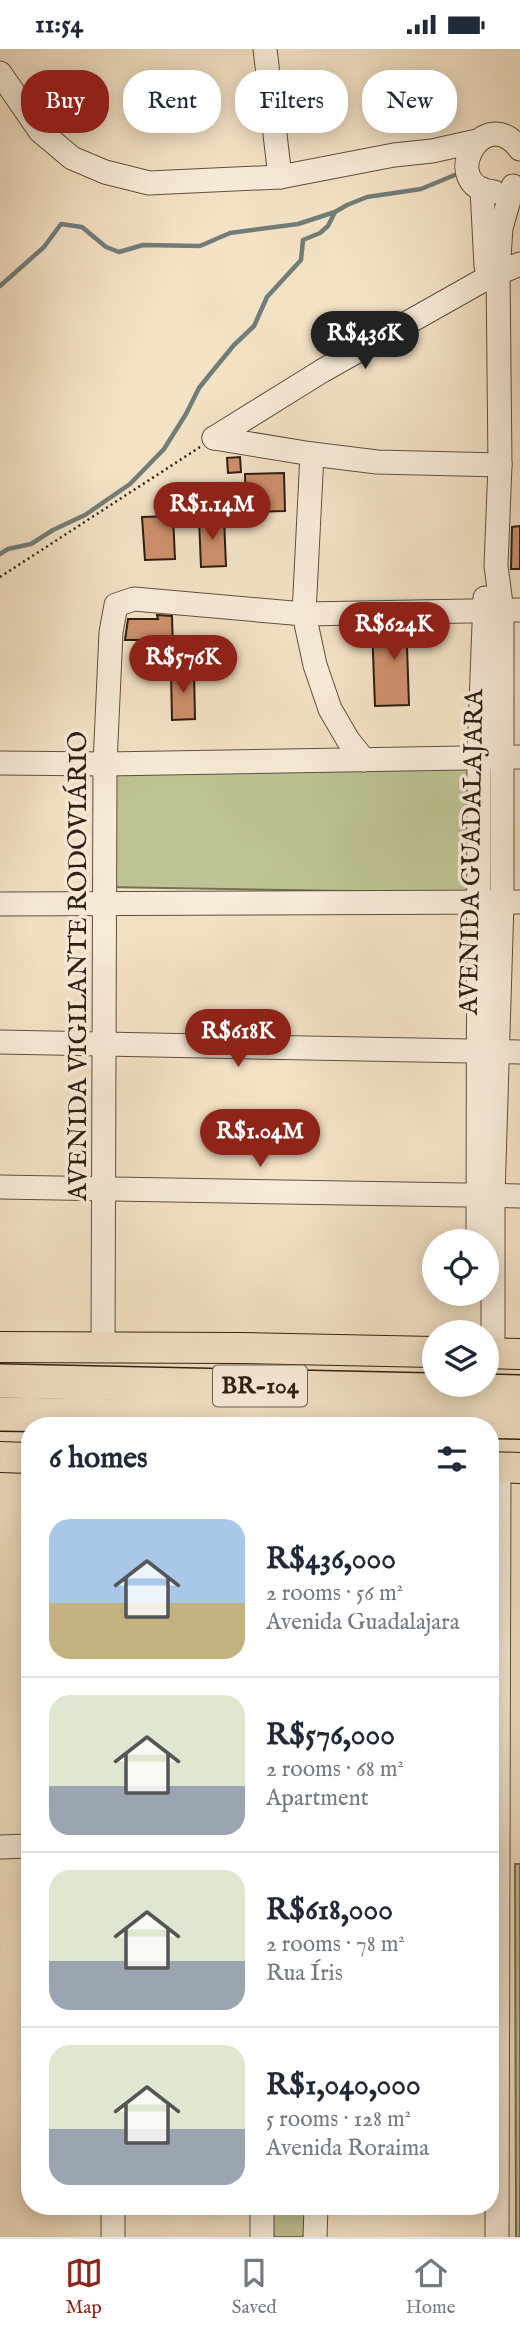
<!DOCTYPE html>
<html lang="en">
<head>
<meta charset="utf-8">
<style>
  body { margin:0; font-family:"IM FELL English",serif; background:#f2f2f3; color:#1f2937; height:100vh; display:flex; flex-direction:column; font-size:26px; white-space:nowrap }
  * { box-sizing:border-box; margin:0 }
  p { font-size:23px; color:#747a83 }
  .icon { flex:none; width:38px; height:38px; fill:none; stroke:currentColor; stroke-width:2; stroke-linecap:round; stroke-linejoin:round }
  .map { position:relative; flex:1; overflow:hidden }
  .side { position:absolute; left:21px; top:1368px; width:478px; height:798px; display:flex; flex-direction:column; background:#fff; border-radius:28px; box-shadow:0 4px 18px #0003 }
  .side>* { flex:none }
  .guide { position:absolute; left:21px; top:21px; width:480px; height:63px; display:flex; gap:14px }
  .controls { position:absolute; left:422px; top:1180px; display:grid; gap:14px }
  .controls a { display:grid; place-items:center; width:77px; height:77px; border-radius:50%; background:#fff; box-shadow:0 4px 18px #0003; font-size:35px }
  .price { position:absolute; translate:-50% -60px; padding:0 16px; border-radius:24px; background:#8f2418; color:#fff; font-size:23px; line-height:46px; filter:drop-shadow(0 2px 4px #0008) }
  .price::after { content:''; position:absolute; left:50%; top:42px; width:21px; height:16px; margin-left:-10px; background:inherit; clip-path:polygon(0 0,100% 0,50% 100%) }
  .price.on { background:#222; color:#fff }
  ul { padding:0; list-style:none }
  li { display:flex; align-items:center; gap:21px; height:175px; padding:0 28px }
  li+li { border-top:2px solid #e0e1e3 }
  li span { display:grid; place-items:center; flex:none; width:196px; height:140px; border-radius:21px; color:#555 }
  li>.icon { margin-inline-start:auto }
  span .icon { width:84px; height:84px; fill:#fffc; stroke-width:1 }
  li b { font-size:30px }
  h2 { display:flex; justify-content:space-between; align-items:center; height:84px; padding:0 28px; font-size:30px }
  .chip { padding:0 24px; border-radius:28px; background:#fff; box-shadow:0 4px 18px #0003; font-size:24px; line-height:63px }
  .chip.on { background:#8f2418; color:#fff }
  .status { display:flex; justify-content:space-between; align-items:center; height:49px; padding:0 35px; background:#fff; direction:ltr }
  .status svg { height:19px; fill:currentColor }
  .tabs { display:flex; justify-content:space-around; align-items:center; height:98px; border-top:2px solid #e0e1e3; background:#fff; font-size:19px; color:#747a83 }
  .tabs a { display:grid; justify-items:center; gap:4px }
  .tabs .on { color:#8f2418 }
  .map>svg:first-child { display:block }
  .green { fill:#bec393; stroke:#767154; stroke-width:2 }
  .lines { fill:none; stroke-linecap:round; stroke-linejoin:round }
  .stream { stroke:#717d79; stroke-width:4.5 }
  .building { fill:#cf906d; stroke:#2d1f14; stroke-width:2 }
  .minor-casing { stroke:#5f5040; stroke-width:25 }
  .major-casing { stroke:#2d1f14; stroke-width:32 }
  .highway-casing { stroke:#2d1f14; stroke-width:36 }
  .path { stroke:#2d1f14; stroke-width:2.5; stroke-dasharray:2 3.5; stroke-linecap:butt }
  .minor { stroke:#f8ecd9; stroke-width:23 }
  .major { stroke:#f4e2c5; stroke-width:30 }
  .highway { stroke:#f4e2c5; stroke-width:33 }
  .labels { text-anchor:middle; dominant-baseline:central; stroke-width:7; stroke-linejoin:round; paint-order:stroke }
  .shield { fill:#f8ecd9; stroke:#6a5c4f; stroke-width:2 }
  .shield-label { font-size:24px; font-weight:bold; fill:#2d1f14 }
  .street-label { font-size:26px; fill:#2d1f14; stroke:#f8ecd9 }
</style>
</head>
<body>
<div class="status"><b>11:54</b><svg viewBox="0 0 49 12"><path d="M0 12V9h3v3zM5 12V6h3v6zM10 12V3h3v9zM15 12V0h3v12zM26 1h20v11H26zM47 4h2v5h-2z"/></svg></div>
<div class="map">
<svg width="520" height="2188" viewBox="0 0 520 2188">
  <rect width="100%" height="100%" fill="#f4e2c5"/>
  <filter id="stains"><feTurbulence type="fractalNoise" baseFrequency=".00286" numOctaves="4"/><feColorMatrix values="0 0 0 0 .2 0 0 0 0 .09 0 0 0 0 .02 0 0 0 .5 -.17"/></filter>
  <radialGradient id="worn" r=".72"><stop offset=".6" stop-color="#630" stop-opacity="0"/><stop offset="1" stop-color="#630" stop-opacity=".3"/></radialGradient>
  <g class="green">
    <polygon points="110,711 472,720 472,844 105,838"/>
    <polygon points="515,1815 520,1815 520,2188 516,2188"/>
    <polygon points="271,2158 312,2158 303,2188 274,2188"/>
  </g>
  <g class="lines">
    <g class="stream">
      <polyline points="0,237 44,198 61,175 82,178 106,198 119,203 143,196 200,197 230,184 298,175 335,163"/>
      <polyline points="0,505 8,500 31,495 53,481 85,466 130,435 164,400 186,365 199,339 211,324 234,296 254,277 267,248 301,211 303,191 320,184 328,177 335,163 347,156 367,148 421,140 462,123"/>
    </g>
  </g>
  <g class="building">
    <polygon points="240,408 241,423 228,424 227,409"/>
    <polygon points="284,424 285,462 246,463 245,425"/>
    <polygon points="173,467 175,510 145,511 142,468"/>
    <polygon points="224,469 226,517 201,518 199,470"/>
    <polygon points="520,477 520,520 511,520 512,478"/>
    <polygon points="157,566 172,567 173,602 147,602 147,591 125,591 128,570 158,570"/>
    <polygon points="428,577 429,597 407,597 409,656 375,657 372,578"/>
    <polygon points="171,622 194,622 195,670 172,671"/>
  </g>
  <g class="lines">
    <defs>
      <g id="minor">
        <polyline points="265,0 280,128"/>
        <polyline points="0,24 40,82 72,109 105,123 149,134 280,128 394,106 432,102 477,92"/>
        <polyline points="482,140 486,217"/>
        <path d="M 494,143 C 437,138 482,51 520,100"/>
        <polyline points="214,389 322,322 487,229 520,215"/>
        <polyline points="214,389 312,405 377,413 500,416"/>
        <polyline points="312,405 304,565 315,616 330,660 348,691 364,711"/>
        <polyline points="0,714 105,715 520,708"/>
        <polyline points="0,855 520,853"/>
        <polyline points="0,993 520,1003"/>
        <polyline points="0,1138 520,1147"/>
        <polyline points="478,1183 479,708 485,549"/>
        <polyline points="103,1299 105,715 111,583 116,556 134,550 304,565 520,561"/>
        <polyline points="493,1304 493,1147 502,853 502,562 496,517 500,416 498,223 501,179 513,137"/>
        <polyline points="0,1798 30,1797"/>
        <polyline points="113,2158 113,2188"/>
        <polyline points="262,2158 262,2188"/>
        <polyline points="315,2188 316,2158"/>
        <polyline points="497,2188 499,1419"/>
      </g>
      <g id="major">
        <polyline points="0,1298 238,1299 434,1303"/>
        <polyline points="486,1304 520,1305"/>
        <polyline points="0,1408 30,1409"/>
        <polyline points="490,1418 520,1419"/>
      </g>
      <g id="highway">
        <polyline points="0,1332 520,1343"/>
        <polyline points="0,1365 520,1373"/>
      </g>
    </defs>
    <use href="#minor" class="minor-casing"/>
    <use href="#major" class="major-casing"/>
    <use href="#highway" class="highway-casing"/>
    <polyline class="path" points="0,528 200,398"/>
    <use href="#minor" class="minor"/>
    <use href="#major" class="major"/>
    <use href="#highway" class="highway"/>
  </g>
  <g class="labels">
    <rect class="shield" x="213" y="1316.5" width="94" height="41" rx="5"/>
    <g class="shield-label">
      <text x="260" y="1337">BR-104</text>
    </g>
    <g class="street-label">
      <text transform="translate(472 803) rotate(-89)">AVENIDA GUADALAJARA</text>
      <text transform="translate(78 917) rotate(-90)">AVENIDA VIGILANTE RODOVIÁRIO</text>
    </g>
  </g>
  <rect width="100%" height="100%" filter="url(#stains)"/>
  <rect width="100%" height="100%" fill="url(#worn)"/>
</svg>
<div class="controls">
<a><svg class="icon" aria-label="locate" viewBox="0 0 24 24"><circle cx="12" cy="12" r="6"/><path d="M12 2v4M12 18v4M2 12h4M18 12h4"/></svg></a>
<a><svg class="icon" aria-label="layers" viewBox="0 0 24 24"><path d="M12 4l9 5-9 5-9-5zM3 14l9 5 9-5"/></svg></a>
</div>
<b class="price on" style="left:365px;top:322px">R$436K</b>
<b class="price" style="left:212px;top:493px">R$1.14M</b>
<b class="price" style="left:394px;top:613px">R$624K</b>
<b class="price" style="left:183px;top:646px">R$576K</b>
<b class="price" style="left:238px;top:1020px">R$618K</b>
<b class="price" style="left:260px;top:1120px">R$1.04M</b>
<div class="guide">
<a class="chip on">Buy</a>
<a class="chip">Rent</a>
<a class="chip">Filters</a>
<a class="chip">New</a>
</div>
<section class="side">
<h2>6 homes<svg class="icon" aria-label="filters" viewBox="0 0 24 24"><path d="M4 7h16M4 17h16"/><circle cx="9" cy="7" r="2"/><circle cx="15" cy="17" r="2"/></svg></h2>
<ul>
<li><span style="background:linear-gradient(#a9c7e8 60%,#c2b280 0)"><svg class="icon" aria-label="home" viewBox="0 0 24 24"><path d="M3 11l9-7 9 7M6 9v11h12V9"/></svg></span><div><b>R$436,000</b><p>2 rooms · 56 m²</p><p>Avenida Guadalajara</p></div></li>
<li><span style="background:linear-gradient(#dfe7d0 65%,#9aa5b1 0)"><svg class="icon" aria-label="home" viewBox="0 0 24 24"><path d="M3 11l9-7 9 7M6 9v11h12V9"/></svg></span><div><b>R$576,000</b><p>2 rooms · 68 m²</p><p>Apartment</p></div></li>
<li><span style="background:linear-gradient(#dfe7d0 65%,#9aa5b1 0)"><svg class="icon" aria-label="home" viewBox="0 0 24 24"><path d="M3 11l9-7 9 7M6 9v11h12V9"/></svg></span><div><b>R$618,000</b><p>2 rooms · 78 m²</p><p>Rua Íris</p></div></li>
<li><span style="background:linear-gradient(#dfe7d0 60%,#9aa5b1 0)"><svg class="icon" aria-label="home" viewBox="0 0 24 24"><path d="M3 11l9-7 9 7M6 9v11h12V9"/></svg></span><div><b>R$1,040,000</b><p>5 rooms · 128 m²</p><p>Avenida Roraima</p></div></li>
</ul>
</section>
</div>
<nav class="tabs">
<a class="on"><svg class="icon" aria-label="map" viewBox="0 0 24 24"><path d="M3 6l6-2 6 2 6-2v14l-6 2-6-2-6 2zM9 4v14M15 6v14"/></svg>Map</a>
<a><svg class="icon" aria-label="saved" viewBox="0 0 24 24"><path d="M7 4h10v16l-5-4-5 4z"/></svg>Saved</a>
<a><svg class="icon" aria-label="home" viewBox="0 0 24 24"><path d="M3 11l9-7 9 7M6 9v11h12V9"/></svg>Home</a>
</nav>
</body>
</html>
